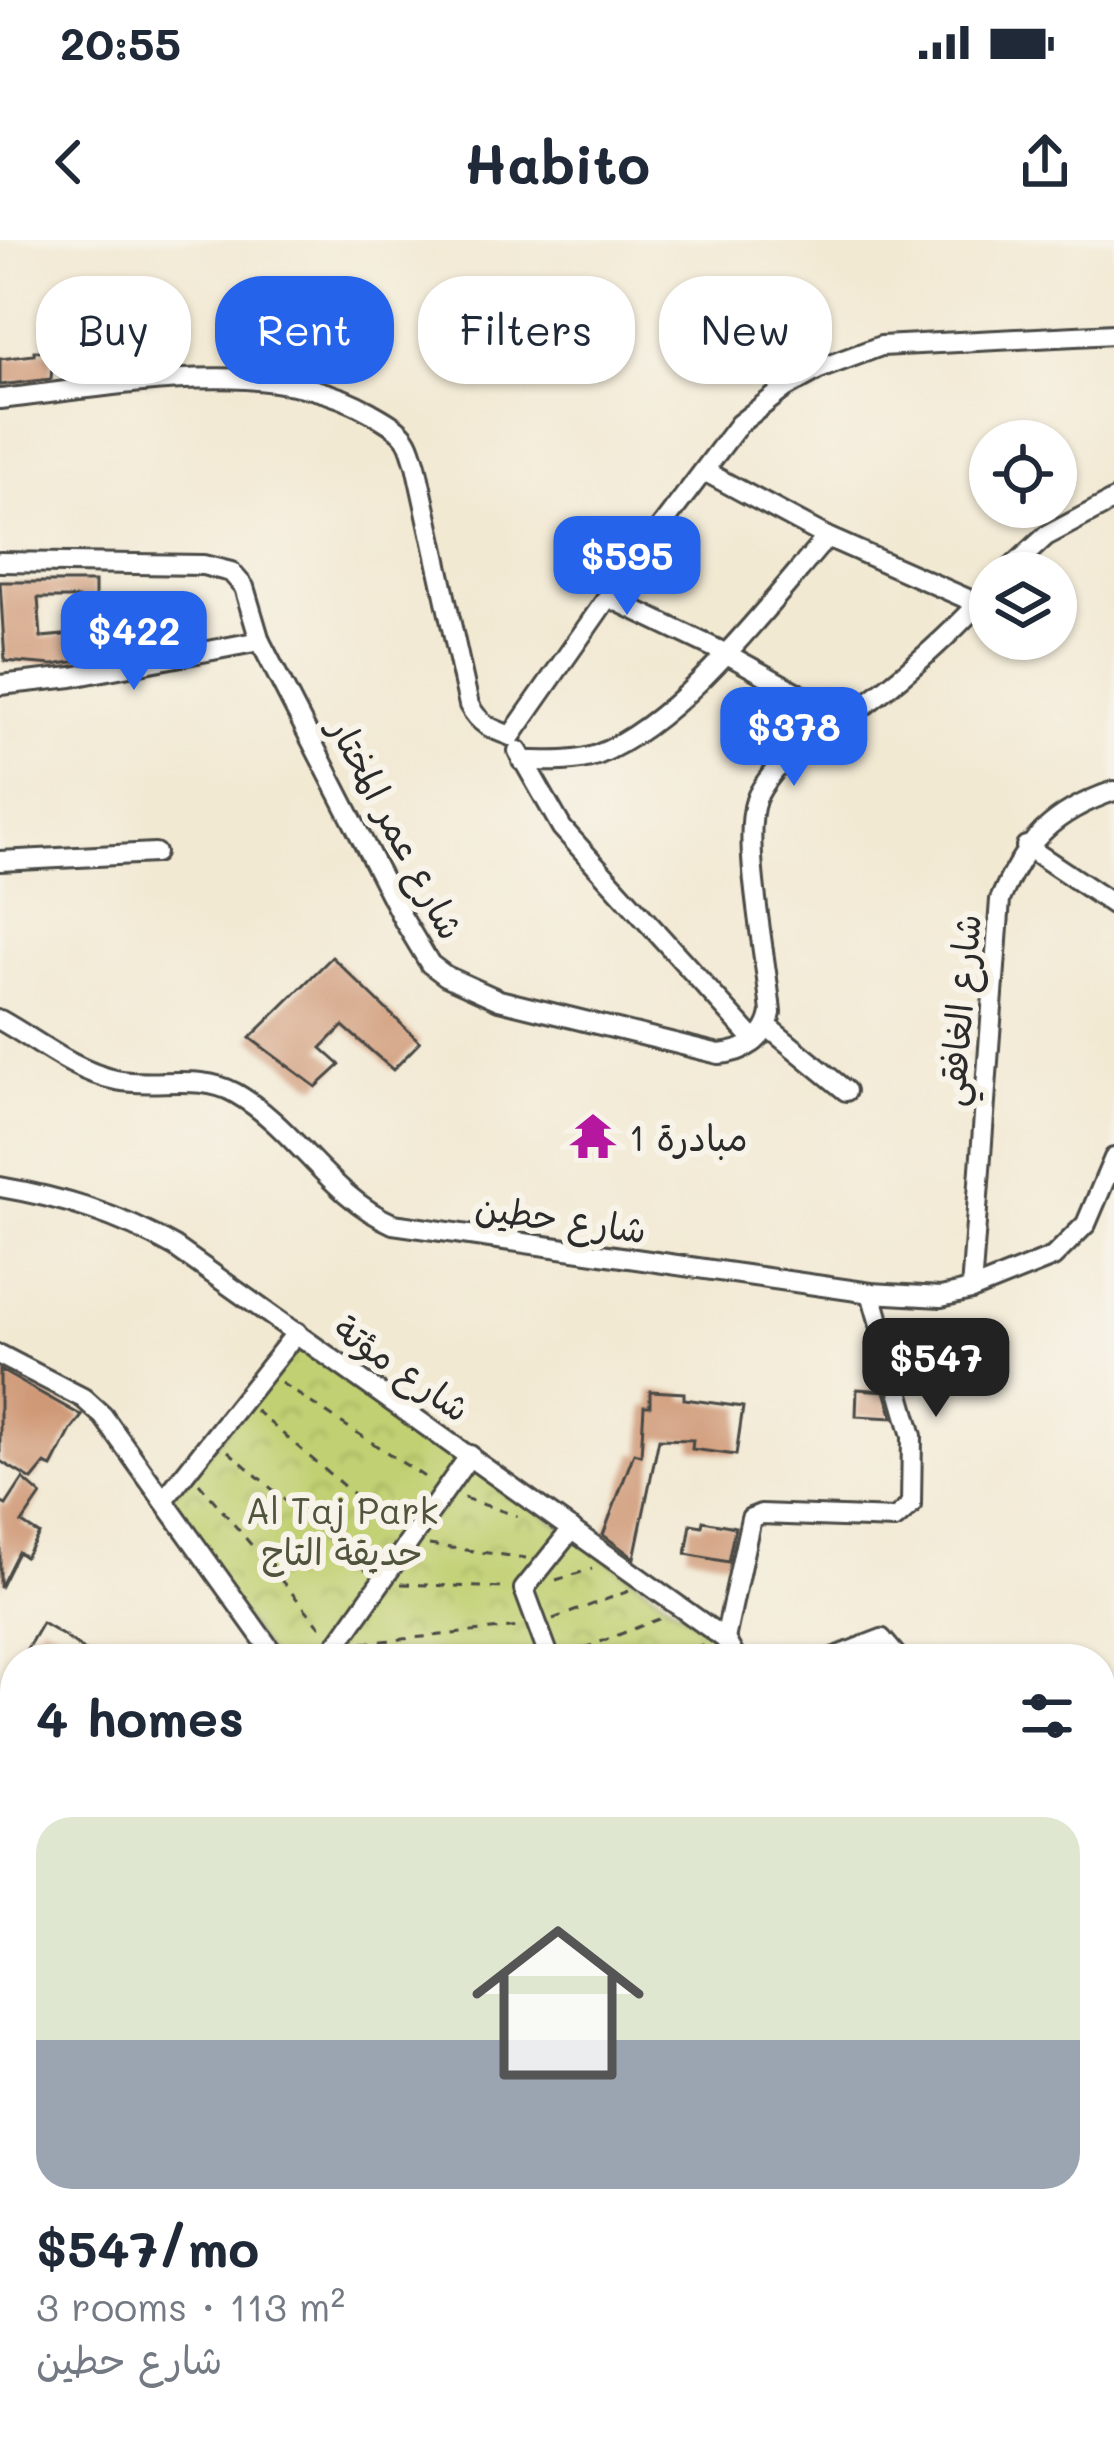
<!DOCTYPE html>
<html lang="en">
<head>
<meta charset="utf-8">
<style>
  body { margin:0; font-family:Mali,"Playpen Sans Arabic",sans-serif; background:#f2f2f3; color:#1f2937; height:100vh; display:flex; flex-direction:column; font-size:45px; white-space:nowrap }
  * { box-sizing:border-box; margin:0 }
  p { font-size:39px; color:#747a83 }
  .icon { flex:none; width:66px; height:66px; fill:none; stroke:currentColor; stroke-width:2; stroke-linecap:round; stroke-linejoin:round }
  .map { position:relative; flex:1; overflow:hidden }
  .details { position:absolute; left:0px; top:1404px; width:1116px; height:807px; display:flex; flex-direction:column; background:#fff; border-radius:48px 48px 0 0; box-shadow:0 3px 9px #0004 }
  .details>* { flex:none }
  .hud { position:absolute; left:36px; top:36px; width:1044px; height:108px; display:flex; gap:24px }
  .buttons { position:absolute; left:969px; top:180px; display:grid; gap:24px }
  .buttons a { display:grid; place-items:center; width:108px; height:108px; border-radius:50%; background:#fff; box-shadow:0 3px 9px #0004; font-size:60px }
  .price { position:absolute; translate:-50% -102px; padding:0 27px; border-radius:24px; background:#2563eb; color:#fff; font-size:39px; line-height:78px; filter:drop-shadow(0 3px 6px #0008) }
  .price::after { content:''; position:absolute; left:50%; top:72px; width:36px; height:27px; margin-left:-18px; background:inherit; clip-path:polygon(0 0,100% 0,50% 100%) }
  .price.current { background:#222; color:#fff }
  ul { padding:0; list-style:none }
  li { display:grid; align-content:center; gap:24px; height:636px; padding:0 36px }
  li span { display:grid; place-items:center; height:372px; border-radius:36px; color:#555 }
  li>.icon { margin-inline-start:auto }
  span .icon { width:216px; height:216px; fill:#fffc; stroke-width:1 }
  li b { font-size:51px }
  h2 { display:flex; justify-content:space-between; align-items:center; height:144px; padding:0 36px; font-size:51px }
  .chip { padding:0 42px; border-radius:48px; background:#fff; box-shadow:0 3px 9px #0004; font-size:42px; line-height:108px }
  .chip.current { background:#2563eb; color:#fff }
  .status { display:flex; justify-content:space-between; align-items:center; height:84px; padding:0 60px; background:#fff; direction:ltr }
  .status svg { height:33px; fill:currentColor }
  header { display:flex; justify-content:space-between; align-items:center; height:156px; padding:0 36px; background:#fff; font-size:54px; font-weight:800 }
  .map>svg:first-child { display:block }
  .park { fill:url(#park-crowns); stroke:#767e4e; stroke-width:3 }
  .building { fill:#cf9876 }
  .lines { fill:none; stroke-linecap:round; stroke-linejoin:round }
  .street-casing { stroke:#494844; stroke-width:24 }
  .secondary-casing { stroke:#494844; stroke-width:33 }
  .path { stroke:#494844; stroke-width:3; stroke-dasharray:9 9; stroke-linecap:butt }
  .street { stroke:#fff; stroke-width:18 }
  .secondary { stroke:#fee5c5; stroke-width:27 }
  .labels { text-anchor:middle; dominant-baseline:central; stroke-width:12; stroke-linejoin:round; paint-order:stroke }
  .street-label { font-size:36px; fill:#2b2b2b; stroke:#f7f3e8 }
  .poi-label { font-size:36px; fill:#2b2b2b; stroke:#f7f3e8; text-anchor:start }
  .park-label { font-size:36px; fill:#50543d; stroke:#f7f3e8 }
</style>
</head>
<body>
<div class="status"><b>20:55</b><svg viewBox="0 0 49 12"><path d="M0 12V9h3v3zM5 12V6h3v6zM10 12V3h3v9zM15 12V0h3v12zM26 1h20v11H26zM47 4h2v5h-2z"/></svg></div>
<header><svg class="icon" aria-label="back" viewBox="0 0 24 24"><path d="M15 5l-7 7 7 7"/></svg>Habito<svg class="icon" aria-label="share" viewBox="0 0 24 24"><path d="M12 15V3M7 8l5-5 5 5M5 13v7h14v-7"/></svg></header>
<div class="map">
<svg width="1114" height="2210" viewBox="0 0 1114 2210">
  <defs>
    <pattern id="park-crowns" width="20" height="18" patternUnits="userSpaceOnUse" patternTransform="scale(3)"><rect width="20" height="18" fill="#c1d072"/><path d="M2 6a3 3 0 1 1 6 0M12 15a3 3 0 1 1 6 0" fill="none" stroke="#a6b363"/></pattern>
  </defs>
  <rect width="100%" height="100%" fill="#f7f3e8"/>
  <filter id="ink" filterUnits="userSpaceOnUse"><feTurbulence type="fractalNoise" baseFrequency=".00833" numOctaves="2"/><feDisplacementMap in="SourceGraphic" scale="24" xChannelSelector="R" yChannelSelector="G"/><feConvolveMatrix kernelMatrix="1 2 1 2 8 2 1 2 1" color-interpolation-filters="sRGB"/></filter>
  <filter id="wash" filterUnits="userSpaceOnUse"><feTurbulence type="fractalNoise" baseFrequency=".004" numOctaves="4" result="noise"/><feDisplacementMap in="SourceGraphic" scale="48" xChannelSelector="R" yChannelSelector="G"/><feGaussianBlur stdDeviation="2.7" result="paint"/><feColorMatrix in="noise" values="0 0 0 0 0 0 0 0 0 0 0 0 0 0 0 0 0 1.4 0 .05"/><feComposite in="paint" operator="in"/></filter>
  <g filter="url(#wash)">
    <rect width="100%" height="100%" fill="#f2e9d3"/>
    <polygon class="park" points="298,1106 469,1221 725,1403 730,1419 272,1419 164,1264"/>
    <g id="blocks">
      <g class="building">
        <polygon points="34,111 53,111 51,139 0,145 0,119 34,115"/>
        <polygon points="0,342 95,342 95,369 78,368 78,358 38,358 41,397 97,392 98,418 53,425 5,421"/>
        <polygon points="332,717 420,802 393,830 343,786 321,808 340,825 316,847 250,798"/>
        <polygon points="0,1130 82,1176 71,1190 52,1227 45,1224 32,1240 0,1221"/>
        <polygon points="857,1149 885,1151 893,1178 856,1176"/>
        <polygon points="650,1151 684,1153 684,1159 743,1167 736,1215 692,1209 693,1200 659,1199 634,1318 603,1295 634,1213 641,1215 644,1166 650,1166"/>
        <polygon points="23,1239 41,1255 22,1283 39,1294 25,1317 18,1312 0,1348 0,1262 6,1265"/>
        <polygon points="703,1281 735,1287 728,1322 686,1314 691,1284 702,1286"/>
        <polygon points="42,1383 64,1396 96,1419 21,1419"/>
        <polygon points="25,2196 133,2196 133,2198 112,2210 1,2210"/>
        <polygon points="168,2196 257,2196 261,2210 169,2210"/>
        <polygon points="406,2196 460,2196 461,2210 405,2210"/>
        <polygon points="503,2196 572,2196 589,2210 511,2210"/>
        <polygon points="719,2196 770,2196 779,2210 727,2210"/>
      </g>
    </g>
  </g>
  <g filter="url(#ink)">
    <use href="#blocks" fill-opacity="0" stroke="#494844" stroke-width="3"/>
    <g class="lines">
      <defs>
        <g id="street">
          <path d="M 0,159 C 112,147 268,113 370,172 C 382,179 398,187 406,199 C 411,206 413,217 416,225 L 469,465 C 479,484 491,489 511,496"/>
          <polyline points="704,231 827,297 979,364"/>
          <path d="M 0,322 L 203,325 L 231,332 L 244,347 L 260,401 L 403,679 L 430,724 L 446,736 L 499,760 L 719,814 C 744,812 766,800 771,773 C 767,722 741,602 756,560 C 760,548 769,538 776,529 C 854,475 927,422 990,351"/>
          <polyline points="1006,333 1046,296 1114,260"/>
          <polyline points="608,357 725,413 846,480"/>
          <polyline points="0,445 72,437 260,401"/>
          <polyline points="511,496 608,357 739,184 785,148 819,129 881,106 1114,94"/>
          <polyline points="518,511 562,588 755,801"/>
          <path d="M 522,521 C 546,521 574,523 597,515 C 681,482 768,365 827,297"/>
          <polyline points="1026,606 1114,665"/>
          <polyline points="0,621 155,613"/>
          <path d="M 0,780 C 38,801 73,831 116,840 C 154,848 200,833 235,853 C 295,887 329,956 393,984 L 871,1053 L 941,1057 L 971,1050 L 1053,1017 L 1086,984 L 1114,918"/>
          <polyline points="768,787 846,851"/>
          <path d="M 0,947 C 64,958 119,975 175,1007 L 725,1399 L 736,1419"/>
          <path d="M 971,1050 L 1000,660 C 1025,601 1052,572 1114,551"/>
          <polyline points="0,1115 83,1158 103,1176 277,1419"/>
          <polyline points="164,1260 297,1092"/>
          <polyline points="725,1399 751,1278 761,1274 895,1279 911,1265 912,1196 871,1053"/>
          <polyline points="327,1419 470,1215"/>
          <polyline points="550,1419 524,1349 572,1289"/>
          <polyline points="830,1419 882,1399 899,1419"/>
          <polyline points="0,1654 15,1655"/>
          <polyline points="1101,1800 1114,1796"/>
          <polyline points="0,1852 15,1857"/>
          <polyline points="1101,1940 1114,1937"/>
          <polyline points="0,2032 15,2044"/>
          <polyline points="1101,2153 1114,2151"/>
          <polyline points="146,2196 146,2210"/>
          <polyline points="593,2196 610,2210"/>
          <polyline points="788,2196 796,2210"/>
        </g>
        <g id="secondary">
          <polyline points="0,1523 15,1530"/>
          <polyline points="1101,1550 1114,1536"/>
          <polyline points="0,2171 15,2162"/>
          <polyline points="478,2196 486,2210"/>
        </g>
      </defs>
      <use href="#street" class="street-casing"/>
      <use href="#secondary" class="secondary-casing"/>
      <g class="path">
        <polyline points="281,1143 429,1240"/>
        <polyline points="255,1170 394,1289"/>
        <polyline points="228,1211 366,1330"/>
        <polyline points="199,1243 324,1391"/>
        <polyline points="464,1258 517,1276"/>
        <polyline points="429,1305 526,1318"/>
        <polyline points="556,1340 592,1329"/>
        <polyline points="401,1344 505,1348"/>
        <polyline points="553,1379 629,1351"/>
        <polyline points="363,1403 521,1387"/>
        <polyline points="292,1407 303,1419"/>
        <polyline points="567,1415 664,1377"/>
        <polyline points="660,1419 704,1405"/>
      </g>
      <use href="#street" class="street"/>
      <use href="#secondary" class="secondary"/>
    </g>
  </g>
  <defs>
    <symbol id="temple-bare" viewBox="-9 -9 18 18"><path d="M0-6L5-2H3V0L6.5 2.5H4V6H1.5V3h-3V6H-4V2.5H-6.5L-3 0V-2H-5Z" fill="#b5179e" stroke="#f7f3e8" stroke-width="2.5" paint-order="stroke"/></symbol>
  </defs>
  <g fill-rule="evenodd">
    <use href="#temple-bare" x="560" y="863" width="66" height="66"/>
  </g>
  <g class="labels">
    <g class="street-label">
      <text transform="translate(398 588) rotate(62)">شارع عمر المختار</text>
      <text transform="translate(958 770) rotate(-85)">شارع الغافقي</text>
      <text transform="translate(561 977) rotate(8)">شارع حطين</text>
      <text transform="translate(403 1127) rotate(35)">شارع مؤتة</text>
    </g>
    <g class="poi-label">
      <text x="629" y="896">مبادرة 1</text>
    </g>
    <g class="park-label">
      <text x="342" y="1269">Al Taj Park<tspan x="342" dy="41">حديقة التاج</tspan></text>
    </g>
  </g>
</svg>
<div class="buttons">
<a><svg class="icon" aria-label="locate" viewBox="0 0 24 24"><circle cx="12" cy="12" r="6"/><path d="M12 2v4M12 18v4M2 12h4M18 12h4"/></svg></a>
<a><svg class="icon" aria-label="layers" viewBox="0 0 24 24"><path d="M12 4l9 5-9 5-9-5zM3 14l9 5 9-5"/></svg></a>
</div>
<b class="price" style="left:627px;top:378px">$595</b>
<b class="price" style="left:134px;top:453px">$422</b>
<b class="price" style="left:794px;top:549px">$378</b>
<b class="price current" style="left:936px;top:1180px">$547</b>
<div class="hud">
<a class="chip">Buy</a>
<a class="chip current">Rent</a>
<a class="chip">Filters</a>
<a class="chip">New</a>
</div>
<section class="details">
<h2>4 homes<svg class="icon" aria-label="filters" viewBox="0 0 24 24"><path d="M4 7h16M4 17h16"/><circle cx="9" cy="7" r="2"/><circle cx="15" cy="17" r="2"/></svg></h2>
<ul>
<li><span style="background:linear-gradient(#dfe7d0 60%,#9aa5b1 0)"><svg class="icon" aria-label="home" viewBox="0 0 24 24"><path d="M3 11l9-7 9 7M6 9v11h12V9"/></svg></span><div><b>$547/mo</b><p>3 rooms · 113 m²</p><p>شارع حطين</p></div></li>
</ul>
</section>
</div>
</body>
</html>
